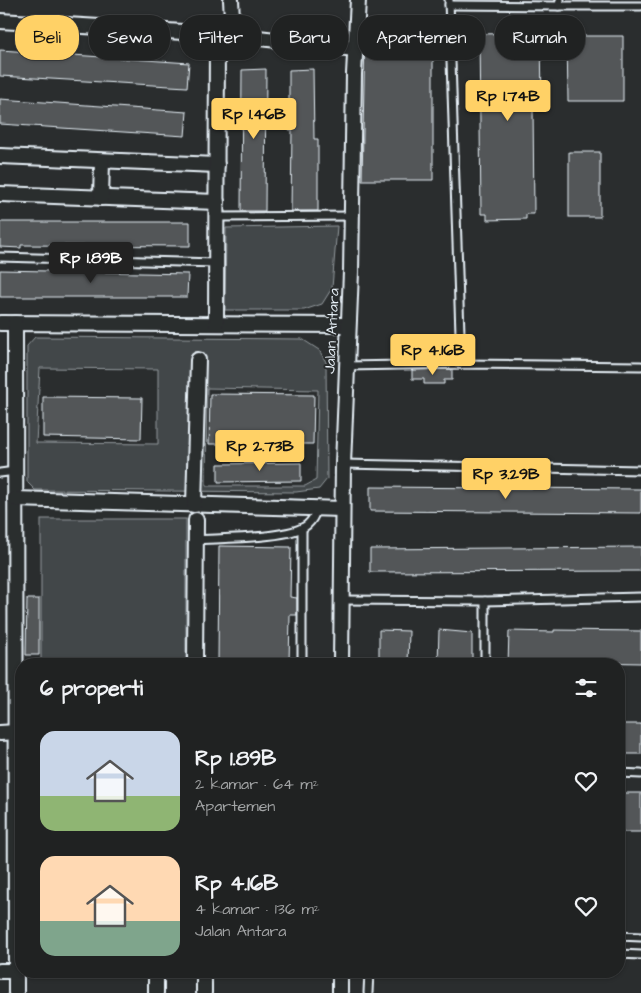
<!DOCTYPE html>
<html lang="id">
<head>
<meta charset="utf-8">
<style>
  body { margin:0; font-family:"Architects Daughter",sans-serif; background:#282a2a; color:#f1f3f6; height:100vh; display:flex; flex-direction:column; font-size:19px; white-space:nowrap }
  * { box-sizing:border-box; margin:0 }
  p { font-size:16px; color:#a2a4a5 }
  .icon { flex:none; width:28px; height:28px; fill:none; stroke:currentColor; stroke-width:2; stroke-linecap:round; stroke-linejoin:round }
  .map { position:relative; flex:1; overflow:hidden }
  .details { position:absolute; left:15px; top:658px; width:610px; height:320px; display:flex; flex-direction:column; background:#202222; border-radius:20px; box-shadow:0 1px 4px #0004,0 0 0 1px #3d3f40 }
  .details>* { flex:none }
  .guide { position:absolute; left:15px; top:15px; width:611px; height:45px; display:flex; gap:10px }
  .price { position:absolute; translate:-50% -42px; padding:0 11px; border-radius:5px; background:#ffd166; color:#111; font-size:16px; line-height:32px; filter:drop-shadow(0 1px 2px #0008) }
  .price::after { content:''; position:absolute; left:50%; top:30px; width:15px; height:11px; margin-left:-8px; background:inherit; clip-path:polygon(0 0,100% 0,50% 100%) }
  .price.selected { background:#222; color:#fff }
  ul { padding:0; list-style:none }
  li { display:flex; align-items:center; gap:15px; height:125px; padding:0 25px }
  li span { display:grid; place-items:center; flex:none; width:140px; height:100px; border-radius:15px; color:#555 }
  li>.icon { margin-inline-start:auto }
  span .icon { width:60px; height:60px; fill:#fffc; stroke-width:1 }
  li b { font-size:21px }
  h2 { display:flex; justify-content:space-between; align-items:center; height:60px; padding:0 25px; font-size:21px }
  .pill { padding:0 18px; border-radius:20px; background:#202222; box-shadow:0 1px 4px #0004,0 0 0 1px #3d3f40; font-size:18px; line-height:45px }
  .pill.selected { background:#ffd166; color:#111 }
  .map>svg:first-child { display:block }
  .green { fill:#424648; stroke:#959ca0; fill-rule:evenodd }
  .building { fill:#535759; stroke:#e8f1f8 }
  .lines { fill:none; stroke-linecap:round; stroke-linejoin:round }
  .service-casing { stroke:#e8f1f8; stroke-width:11 }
  .minor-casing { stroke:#e8f1f8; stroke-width:18 }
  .service { stroke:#2a2d2e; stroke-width:7 }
  .minor { stroke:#2a2d2e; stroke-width:14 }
  .labels { text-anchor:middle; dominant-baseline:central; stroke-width:4; stroke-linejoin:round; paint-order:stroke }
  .street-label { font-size:15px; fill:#e8f1f8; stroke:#2a2d2e }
</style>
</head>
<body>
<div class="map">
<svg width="641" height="993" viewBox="0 0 641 993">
  <rect width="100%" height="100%" fill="#2a2d2e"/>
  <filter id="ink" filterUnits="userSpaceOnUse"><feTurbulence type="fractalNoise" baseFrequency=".02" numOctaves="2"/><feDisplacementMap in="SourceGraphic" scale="10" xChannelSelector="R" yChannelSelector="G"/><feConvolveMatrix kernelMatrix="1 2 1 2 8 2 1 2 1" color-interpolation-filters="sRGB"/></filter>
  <g filter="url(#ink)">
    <g class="green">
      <polygon points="337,226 332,288 322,304 304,310 225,310 226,228"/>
      <path d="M 35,337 L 302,339 L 319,350 L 326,362 L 327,479 L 319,489 L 296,492 L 35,490 L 27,482 L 27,346 ZM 40,368 L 158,369 L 158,444 L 36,443 ZM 207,388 L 318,390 L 316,480 L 305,486 L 206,486 Z"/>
      <rect x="41" y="519" width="145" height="145"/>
    </g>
    <g class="building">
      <polygon points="541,33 542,106 533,107 534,214 526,214 526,219 487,220 487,214 481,214 479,34"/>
      <polygon points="365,35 433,35 433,180 362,180"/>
      <polygon points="567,36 623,36 623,101 568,101"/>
      <polygon points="0,50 189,63 187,87 0,76"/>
      <polygon points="266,69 265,211 241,211 242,70"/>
      <polygon points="313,69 314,139 318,139 318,211 291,211 292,130 289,130 289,70"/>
      <polygon points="0,99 187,112 185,136 0,124"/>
      <rect x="569" y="152" width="31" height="65"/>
      <polygon points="0,222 190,222 190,246 21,245 21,248 0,247"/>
      <polygon points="0,270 188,274 187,297 0,297"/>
      <polygon points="423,348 443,348 443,355 452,355 452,359 412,360 412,354 423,355"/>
      <polygon points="452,369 452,380 444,380 444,384 424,384 424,379 412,379 412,370"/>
      <polygon points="210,394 314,395 313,444 209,444"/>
      <polygon points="43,397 142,398 141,439 43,437"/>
      <polygon points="301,463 301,481 218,482 218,464"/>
      <polygon points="370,487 641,489 641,513 370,511"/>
      <polygon points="219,546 291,547 290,597 297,598 297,615 290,615 289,664 218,664"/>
      <polygon points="641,547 641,571 370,572 370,549"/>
      <polygon points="27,599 39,599 39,655 26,655"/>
      <polygon points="379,630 409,631 408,664 379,664"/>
      <polygon points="439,630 472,633 472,664 438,664"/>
      <polygon points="554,630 641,631 641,663 540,661 540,664 508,664 509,631 554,632"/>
      <rect x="619" y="724" width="22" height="30"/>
      <rect x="619" y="793" width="22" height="39"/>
    </g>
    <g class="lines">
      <defs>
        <g id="service">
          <polyline points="449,0 461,364"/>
          <polyline points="449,5 559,6 560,0"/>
          <polyline points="559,6 641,6"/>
          <polyline points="217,217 352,216"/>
          <polyline points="0,257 216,263"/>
          <polyline points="346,366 461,364 641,366"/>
          <polyline points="343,464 641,470"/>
          <polyline points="0,473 15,471"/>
          <polyline points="302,528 302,664"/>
          <path d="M 194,540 C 219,538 290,539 307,525 C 313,520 315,515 317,508"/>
          <polyline points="342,600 485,601 641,597"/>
          <polyline points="485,601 485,664"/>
          <polyline points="619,773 641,774"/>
          <polyline points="619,936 641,937"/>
          <polyline points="619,954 641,955"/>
          <polyline points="368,993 369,971"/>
        </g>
        <g id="minor">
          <polyline points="231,0 233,35 355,49"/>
          <polyline points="0,21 233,35"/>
          <polyline points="0,156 217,165"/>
          <polyline points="0,194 217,202"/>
          <polyline points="101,198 102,161"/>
          <polyline points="0,323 348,325"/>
          <polyline points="15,323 16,993"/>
          <polyline points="216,324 217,34"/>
          <polyline points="15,499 342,509"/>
          <polyline points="194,505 198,360"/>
          <polyline points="195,664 196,520"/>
          <polyline points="341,664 343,464 351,272 354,74 358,0"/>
          <polyline points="0,733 16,732"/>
          <polyline points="0,971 16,971"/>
          <polyline points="156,971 156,993"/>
          <polyline points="204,971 204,993"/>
          <polyline points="340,971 340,993"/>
        </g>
      </defs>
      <use href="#service" class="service-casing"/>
      <use href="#minor" class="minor-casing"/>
      <use href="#service" class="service"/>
      <use href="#minor" class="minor"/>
    </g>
  </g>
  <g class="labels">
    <g class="street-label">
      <text transform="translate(332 331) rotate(-87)">Jalan Antara</text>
    </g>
  </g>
</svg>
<b class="price" style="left:508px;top:122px">Rp 1.74B</b>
<b class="price" style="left:254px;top:140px">Rp 1.46B</b>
<b class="price selected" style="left:91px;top:284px">Rp 1.89B</b>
<b class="price" style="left:433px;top:376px">Rp 4.16B</b>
<b class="price" style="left:260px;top:472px">Rp 2.73B</b>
<b class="price" style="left:506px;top:500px">Rp 3.29B</b>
<div class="guide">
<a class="pill selected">Beli</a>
<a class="pill">Sewa</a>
<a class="pill">Filter</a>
<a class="pill">Baru</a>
<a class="pill">Apartemen</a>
<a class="pill">Rumah</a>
</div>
<section class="details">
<h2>6 properti<svg class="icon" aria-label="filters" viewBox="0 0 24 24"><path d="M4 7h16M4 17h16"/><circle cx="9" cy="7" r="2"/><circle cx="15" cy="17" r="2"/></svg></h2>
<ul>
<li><span style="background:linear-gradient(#c9d6e8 65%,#8fb573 0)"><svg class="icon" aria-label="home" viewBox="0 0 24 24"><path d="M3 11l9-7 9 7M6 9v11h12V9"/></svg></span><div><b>Rp 1.89B</b><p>2 kamar · 64 m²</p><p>Apartemen</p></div><svg class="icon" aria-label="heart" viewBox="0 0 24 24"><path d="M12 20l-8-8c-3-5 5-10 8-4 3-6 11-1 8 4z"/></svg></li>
<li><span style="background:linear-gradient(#ffd9b3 65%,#7fa58c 0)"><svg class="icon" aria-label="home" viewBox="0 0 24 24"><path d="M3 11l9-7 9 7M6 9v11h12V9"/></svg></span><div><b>Rp 4.16B</b><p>4 kamar · 136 m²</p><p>Jalan Antara</p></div><svg class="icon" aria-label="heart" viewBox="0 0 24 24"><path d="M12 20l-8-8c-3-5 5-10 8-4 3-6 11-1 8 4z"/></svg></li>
</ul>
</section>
</div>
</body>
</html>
